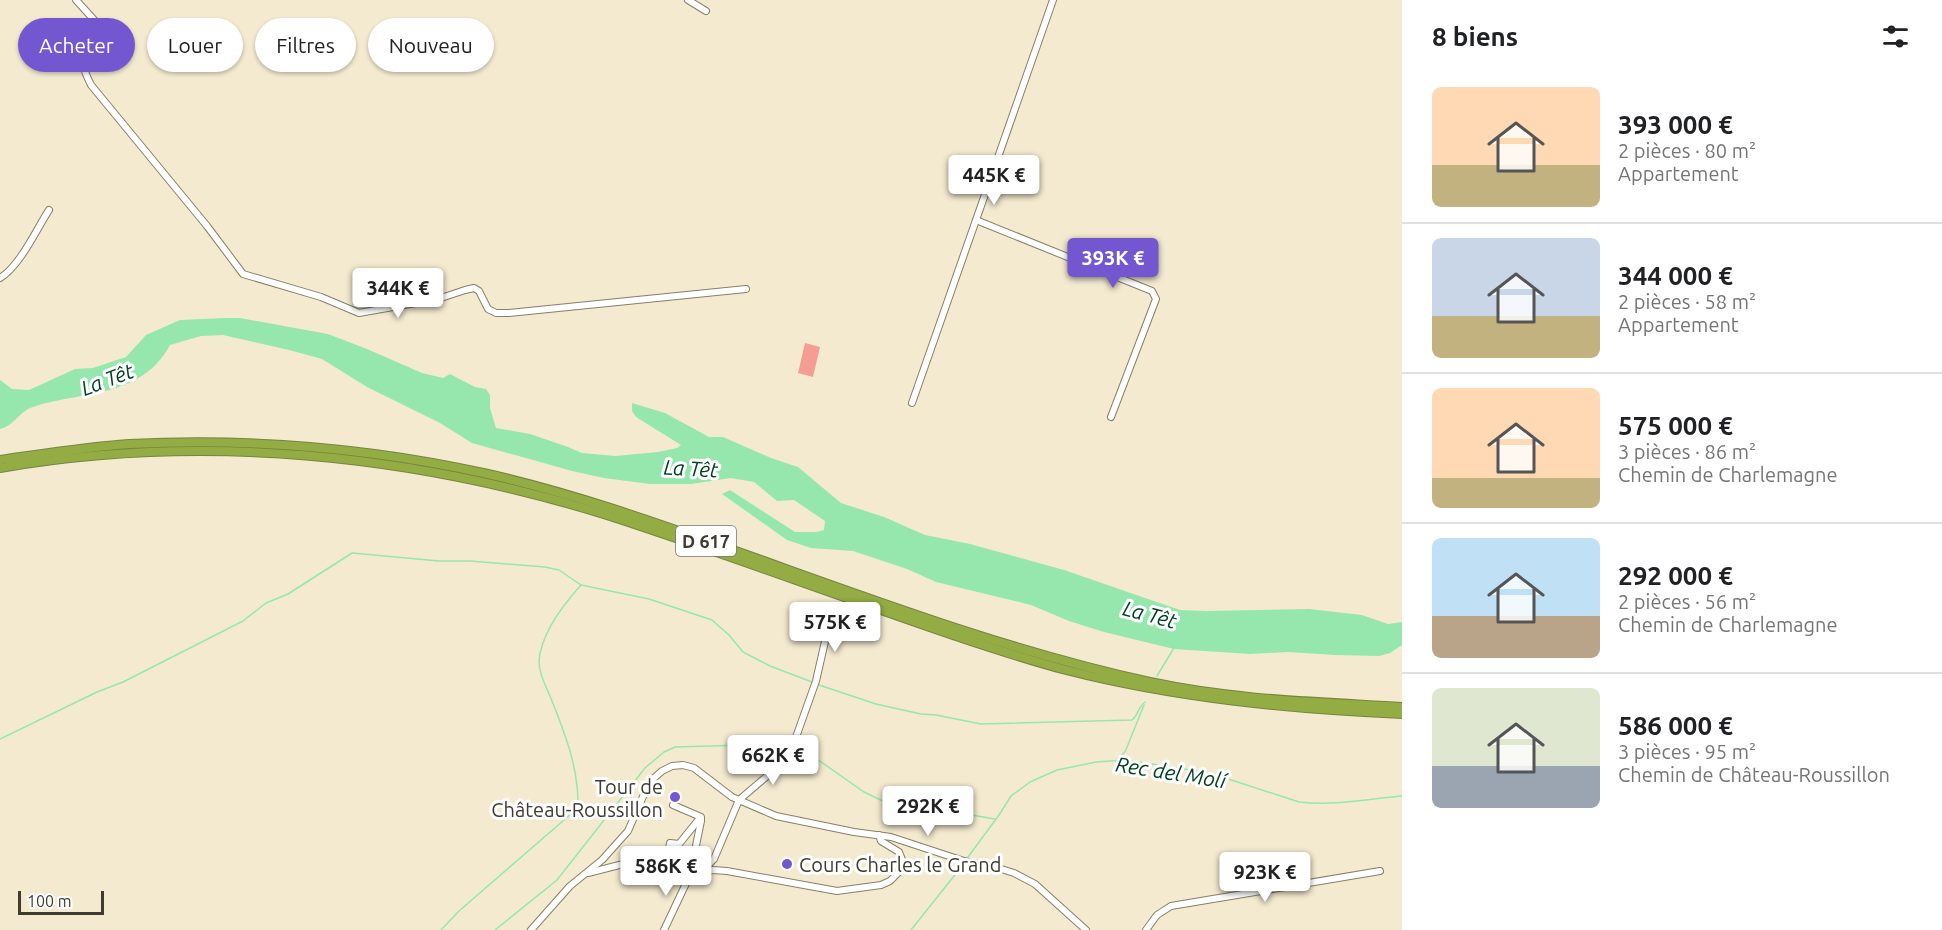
<!DOCTYPE html>
<html lang="fr">
<head>
<meta charset="utf-8">
<style>
  body { margin:0; font-family:Ubuntu,sans-serif; background:#f6f6f6; color:#202124; height:100vh; display:flex; flex-direction:column; font-size:22px; white-space:nowrap }
  * { box-sizing:border-box; margin:0 }
  p { font-size:20px; color:#757577 }
  .icon { flex:none; width:33px; height:33px; fill:none; stroke:currentColor; stroke-width:2; stroke-linecap:round; stroke-linejoin:round }
  .map { position:relative; flex:1; overflow:hidden }
  .sheet { display:flex; flex-direction:column; background:#fff; width:540px }
  .sheet>* { flex:none }
  .guide { position:absolute; left:18px; top:18px; width:570px; height:54px; display:flex; gap:12px }
  .scale { position:absolute; left:18px; bottom:15px; width:86px; box-sizing:border-box; padding-left:6px; border:3px solid #3f3b30; border-top:0; font-size:16px; line-height:21px; white-space:nowrap; color:#3f3b30; -webkit-text-stroke:4px #fff; paint-order:stroke }
  .price { position:absolute; translate:-50% -51px; padding:0 14px; border-radius:6px; background:#fff; color:#222; font-size:20px; line-height:39px; filter:drop-shadow(0 2px 3px #0008) }
  .price::after { content:''; position:absolute; left:50%; top:36px; width:18px; height:14px; margin-left:-9px; background:inherit; clip-path:polygon(0 0,100% 0,50% 100%) }
  .price.selected { background:#7257d0; color:#fff }
  ul { padding:0; list-style:none }
  li { display:flex; align-items:center; gap:18px; height:150px; padding:0 30px }
  li+li { border-top:2px solid #e0e0e0 }
  li span { display:grid; place-items:center; flex:none; width:168px; height:120px; border-radius:9px; color:#555 }
  li>.icon { margin-inline-start:auto }
  span .icon { width:72px; height:72px; fill:#fffc; stroke-width:1 }
  li b { font-size:26px }
  h2 { display:flex; justify-content:space-between; align-items:center; height:72px; padding:0 30px; font-size:26px }
  .chip { padding:0 21px; border-radius:27px; background:#fff; box-shadow:0 2px 4px #0004; font-size:21px; line-height:54px }
  .chip.selected { background:#7257d0; color:#fff }
  main { display:flex; flex:1; min-height:0 }
  .map>svg:first-child { display:block }
  .green { fill:#f59d95 }
  .water { fill:#95e7ae }
  .lines { fill:none; stroke-linecap:round; stroke-linejoin:round }
  .stream { stroke:#95e7ae; stroke-width:1.5 }
  .minor-casing { stroke:#887f67; stroke-width:8 }
  .highway-casing { stroke:#76853d; stroke-width:10 }
  .minor { stroke:#fff; stroke-width:6 }
  .highway { stroke:#93ad44; stroke-width:8 }
  .poi-dot { fill:#7257d0; stroke:#fff; stroke-width:2 }
  .labels { text-anchor:middle; dominant-baseline:central; stroke-width:6; stroke-linejoin:round; paint-order:stroke }
  .shield { fill:#fff; stroke:#79766e; stroke-width:1.5 }
  .shield-label { font-size:18px; font-weight:bold; fill:#3f3b30 }
  .poi-label { font-size:20px; fill:#3f3b30; stroke:#fff; text-anchor:end }
  .water-label { font-size:21px; font-style:italic; fill:#004220; stroke:#fff }
</style>
</head>
<body>
<main>
<div class="map">
<svg width="1402" height="930" viewBox="0 0 1402 930">
  <rect width="100%" height="100%" fill="#f4ead0"/>
  <polygon class="green" points="805,343 820,347 813,377 798,373"/>
  <path class="water" d="M 225,318 L 240,318 L 328,334 L 367,349 L 422,373 L 443,378 L 450,374 L 475,387 L 486,389 L 490,395 L 490,408 L 496,428 L 530,434 L 568,447 L 582,453 L 615,456 L 658,452 L 677,448 L 681,445 L 636,417 L 632,411 L 632,403 L 665,413 L 709,437 L 723,437 L 771,458 L 798,467 L 841,503 L 884,517 L 925,535 L 970,544 L 1064,570 L 1180,610 L 1206,611 L 1309,609 L 1362,615 L 1388,624 L 1402,622 L 1402,645 L 1390,653 L 1379,656 L 1335,655 L 1288,652 L 1250,654 L 1174,649 L 1104,632 L 1069,621 L 1031,605 L 936,582 L 907,569 L 853,551 L 811,548 L 787,540 L 722,494 L 730,490 L 795,532 L 817,532 L 824,530 L 825,521 L 794,500 L 777,501 L 754,482 L 731,478 L 691,484 L 650,484 L 604,478 L 572,471 L 472,443 L 440,423 L 367,387 L 322,359 L 289,350 L 223,335 L 201,336 L 170,345 C 140,400 80,390 30,408 C 19,413 12,427 0,429 L 0,380 L 12,389 L 29,390 L 75,369 L 93,368 L 126,357 L 146,335 L 180,320 Z"/>
  <g class="lines">
    <g class="stream">
      <polyline points="1157,676 1174,648"/>
      <path d="M 816,684 L 876,704 L 921,714 L 936,715 L 981,724 L 1132,720 C 1138,716 1138,707 1145,702"/>
      <polyline points="0,739 97,692 123,682 243,621 266,603 288,594 352,553 439,561 470,561 545,567 559,570 581,585 649,599 712,620 729,635 743,652 770,666 812,682"/>
      <polyline points="794,753 814,757 864,792 891,805 914,811 948,811 995,819"/>
      <polyline points="1117,759 1125,752 1144,705"/>
      <path d="M 968,857 L 999,815 L 1011,796 L 1030,782 L 1057,770 L 1096,762 L 1126,760 L 1210,773 L 1299,802 C 1336,806 1366,799 1402,796"/>
      <path d="M 441,930 L 459,911 L 578,808 C 579,770 566,736 552,701 C 547,688 539,675 539,661 C 541,633 563,605 581,585"/>
      <polyline points="495,930 557,880 645,768 664,752 675,747 746,745 764,746 786,751"/>
      <polyline points="911,930 962,866"/>
    </g>
    <defs>
      <g id="minor">
        <path d="M 76,0 L 96,22 L 99,28 C 96,35 91,38 87,44 C 77,56 85,73 91,85 L 207,226 L 243,274 L 321,297 L 359,313 L 438,299 L 465,290 L 474,288 L 479,291 L 488,309 L 496,313 L 509,313 L 746,289"/>
        <polyline points="688,0 706,11"/>
        <polyline points="976,220 1152,291 1156,299 1111,417"/>
        <path d="M 0,278 C 20,266 36,230 49,210"/>
        <polyline points="912,403 1053,0"/>
        <polyline points="665,868 670,843 679,844 700,818"/>
        <polyline points="588,873 639,860 665,868 686,871 690,875"/>
        <polyline points="694,874 713,870 727,871 837,891 881,885 890,881 898,873 903,862 899,852 881,841 879,835"/>
        <polyline points="690,875 707,866 714,859 739,800 780,765 790,754 816,681 831,615"/>
        <polyline points="531,930 570,886 602,860 628,831 645,792 654,778 662,771 672,766 683,765 694,768 732,797 776,816 854,832 891,837 964,861 995,867 1014,873 1035,884 1086,930"/>
        <polyline points="664,930 690,875 701,821 701,817 673,805"/>
        <polyline points="1146,930 1157,915 1171,906 1380,871"/>
      </g>
      <g id="highway">
        <path d="M 0,460 C 43,454 86,447 129,444 C 249,438 371,448 488,474 C 571,493 651,521 730,549 C 868,598 1007,651 1150,682 C 1233,700 1318,702 1402,707"/>
        <path d="M 0,468 C 202,433 412,454 607,515 C 706,547 803,583 901,617 C 955,636 1010,655 1066,670 C 1176,698 1288,709 1402,714"/>
      </g>
    </defs>
    <use href="#minor" class="minor-casing"/>
    <use href="#highway" class="highway-casing"/>
    <use href="#minor" class="minor"/>
    <use href="#highway" class="highway"/>
  </g>
  <g class="poi-dot">
    <circle cx="675" cy="797" r="6"/>
    <circle cx="787" cy="864" r="6"/>
  </g>
  <g class="labels">
    <rect class="shield" x="676" y="526" width="60" height="30" rx="4.5"/>
    <g class="shield-label">
      <text x="706" y="541">D 617</text>
    </g>
    <g class="poi-label">
      <text x="663" y="786">Tour de<tspan x="663" dy="23">Château-Roussillon</tspan></text>
      <text x="799" y="864" text-anchor="start">Cours Charles le Grand</text>
    </g>
    <g class="water-label">
      <text transform="translate(107 379) rotate(-21)">La Têt</text>
      <text transform="translate(691 468) rotate(3)">La Têt</text>
      <text transform="translate(1150 614) rotate(15)">La Têt</text>
      <text transform="translate(1171 772) rotate(9)">Rec del Molí</text>
    </g>
  </g>
</svg>
<div class="scale">100 m</div>
<b class="price" style="left:994px;top:206px">445K €</b>
<b class="price selected" style="left:1113px;top:289px">393K €</b>
<b class="price" style="left:398px;top:319px">344K €</b>
<b class="price" style="left:835px;top:653px">575K €</b>
<b class="price" style="left:773px;top:786px">662K €</b>
<b class="price" style="left:928px;top:837px">292K €</b>
<b class="price" style="left:666px;top:897px">586K €</b>
<b class="price" style="left:1265px;top:903px">923K €</b>
<div class="guide">
<a class="chip selected">Acheter</a>
<a class="chip">Louer</a>
<a class="chip">Filtres</a>
<a class="chip">Nouveau</a>
</div>
</div>
<section class="sheet">
<h2>8 biens<svg class="icon" aria-label="filters" viewBox="0 0 24 24"><path d="M4 7h16M4 17h16"/><circle cx="9" cy="7" r="2"/><circle cx="15" cy="17" r="2"/></svg></h2>
<ul>
<li><span style="background:linear-gradient(#ffd9b3 65%,#c2b280 0)"><svg class="icon" aria-label="home" viewBox="0 0 24 24"><path d="M3 11l9-7 9 7M6 9v11h12V9"/></svg></span><div><b>393 000 €</b><p>2 pièces · 80 m²</p><p>Appartement</p></div></li>
<li><span style="background:linear-gradient(#c9d6e8 65%,#c2b280 0)"><svg class="icon" aria-label="home" viewBox="0 0 24 24"><path d="M3 11l9-7 9 7M6 9v11h12V9"/></svg></span><div><b>344 000 €</b><p>2 pièces · 58 m²</p><p>Appartement</p></div></li>
<li><span style="background:linear-gradient(#ffd9b3 75%,#c2b280 0)"><svg class="icon" aria-label="home" viewBox="0 0 24 24"><path d="M3 11l9-7 9 7M6 9v11h12V9"/></svg></span><div><b>575 000 €</b><p>3 pièces · 86 m²</p><p>Chemin de Charlemagne</p></div></li>
<li><span style="background:linear-gradient(#bfe0f5 65%,#b9a48a 0)"><svg class="icon" aria-label="home" viewBox="0 0 24 24"><path d="M3 11l9-7 9 7M6 9v11h12V9"/></svg></span><div><b>292 000 €</b><p>2 pièces · 56 m²</p><p>Chemin de Charlemagne</p></div></li>
<li><span style="background:linear-gradient(#dfe7d0 65%,#9aa5b1 0)"><svg class="icon" aria-label="home" viewBox="0 0 24 24"><path d="M3 11l9-7 9 7M6 9v11h12V9"/></svg></span><div><b>586 000 €</b><p>3 pièces · 95 m²</p><p>Chemin de Château-Roussillon</p></div></li>
</ul>
</section>
</main>
</body>
</html>
